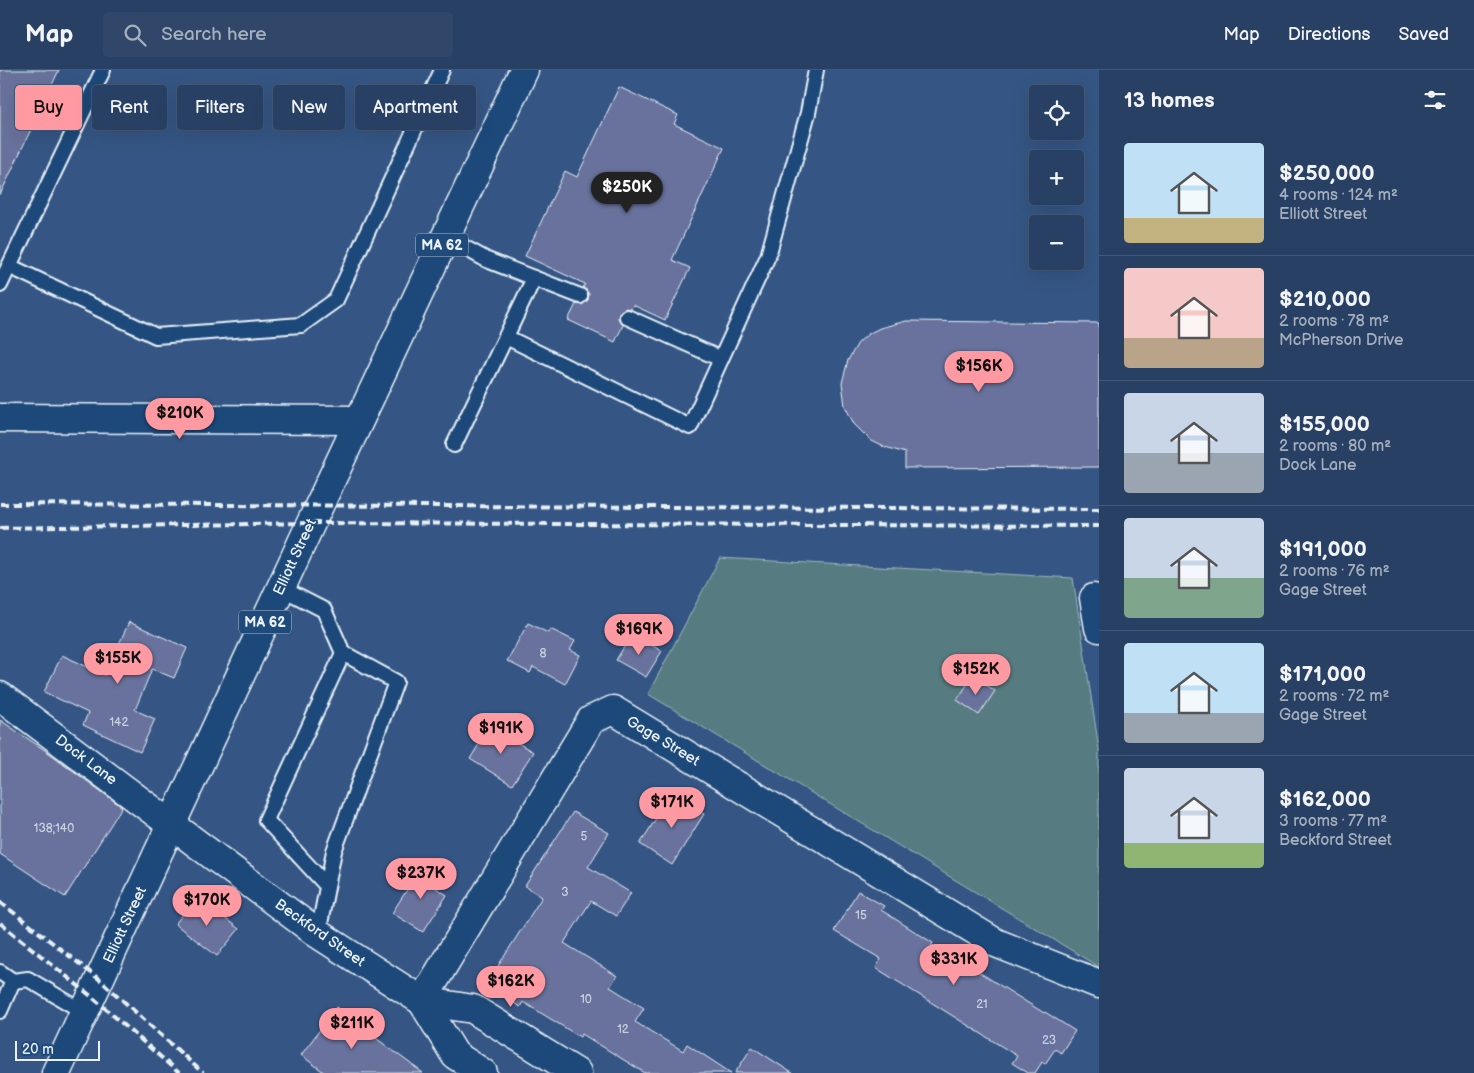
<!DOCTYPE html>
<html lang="en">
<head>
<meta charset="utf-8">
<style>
  body { margin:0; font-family:"Balsamiq Sans",sans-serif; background:#304769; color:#f1f3f6; height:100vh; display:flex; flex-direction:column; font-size:19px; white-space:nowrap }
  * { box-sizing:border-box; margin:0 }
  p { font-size:16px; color:#a5afbe }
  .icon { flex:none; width:28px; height:28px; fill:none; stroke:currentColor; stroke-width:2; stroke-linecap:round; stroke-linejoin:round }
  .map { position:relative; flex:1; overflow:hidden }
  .drawer { display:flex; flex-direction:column; background:#284063; width:375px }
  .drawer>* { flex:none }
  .guide { position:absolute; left:15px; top:15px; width:475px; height:45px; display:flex; gap:10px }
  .controls { position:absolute; left:1029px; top:15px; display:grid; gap:10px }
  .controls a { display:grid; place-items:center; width:55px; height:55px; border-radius:5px; background:#284063; box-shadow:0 5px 20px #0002,0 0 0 1px #445978; font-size:25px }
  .scale { position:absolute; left:15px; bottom:12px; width:85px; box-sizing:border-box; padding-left:5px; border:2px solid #e8f1f8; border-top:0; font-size:14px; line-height:18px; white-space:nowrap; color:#e8f1f8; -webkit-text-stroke:4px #1f4a7a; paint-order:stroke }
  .price { position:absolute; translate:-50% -42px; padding:0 11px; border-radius:18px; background:#ff9aa2; color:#111; font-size:16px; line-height:32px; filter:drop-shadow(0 1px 2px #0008) }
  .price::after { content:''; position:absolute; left:50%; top:30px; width:15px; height:11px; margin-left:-8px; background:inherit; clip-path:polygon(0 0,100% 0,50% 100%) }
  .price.active { background:#222; color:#fff }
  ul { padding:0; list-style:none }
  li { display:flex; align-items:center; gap:15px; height:125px; padding:0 25px }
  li+li { border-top:1px solid #445978 }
  li span { display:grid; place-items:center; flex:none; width:140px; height:100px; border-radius:5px; color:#555 }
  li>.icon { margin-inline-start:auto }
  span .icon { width:60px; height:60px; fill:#fffc; stroke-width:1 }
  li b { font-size:21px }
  h2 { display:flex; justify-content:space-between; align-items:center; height:60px; padding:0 25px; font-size:21px }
  .chip { padding:0 18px; border-radius:5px; background:#284063; box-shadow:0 5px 20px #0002,0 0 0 1px #445978; font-size:18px; line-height:45px }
  .chip.active { background:#ff9aa2; color:#111 }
  header { display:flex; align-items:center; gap:30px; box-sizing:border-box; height:70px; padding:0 25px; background:#284063; border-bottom:1px solid #445978 }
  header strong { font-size:24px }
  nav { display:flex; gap:28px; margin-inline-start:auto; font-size:18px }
  .search { width:350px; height:45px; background:#304769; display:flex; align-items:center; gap:12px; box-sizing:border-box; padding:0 18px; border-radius:5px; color:#a5afbe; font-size:19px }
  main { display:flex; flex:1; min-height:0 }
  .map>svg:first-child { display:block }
  .green { fill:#577c81; stroke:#a0b6bc }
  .building { fill:#68729c; stroke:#e8f1f8 }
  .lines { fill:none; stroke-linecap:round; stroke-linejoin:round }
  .lane-casing { stroke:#e8f1f8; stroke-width:18 }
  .street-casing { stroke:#e8f1f8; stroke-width:31 }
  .secondary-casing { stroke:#e8f1f8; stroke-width:31 }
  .primary-casing { stroke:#e8f1f8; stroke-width:31 }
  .lane { stroke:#1f4a7a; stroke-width:14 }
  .street { stroke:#1f4a7a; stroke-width:28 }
  .secondary { stroke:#1f4a7a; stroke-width:28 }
  .primary { stroke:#1f4a7a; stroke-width:28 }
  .rail { stroke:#e8f1f8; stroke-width:4; stroke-dasharray:8 4; stroke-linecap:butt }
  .labels { text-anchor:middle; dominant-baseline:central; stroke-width:4; stroke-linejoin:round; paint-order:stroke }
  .number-label { font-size:12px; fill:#c8d1e1 }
  .shield { fill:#1f4a7a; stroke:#acbfd2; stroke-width:1 }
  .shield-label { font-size:14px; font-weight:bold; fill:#e8f1f8 }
  .street-label { font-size:15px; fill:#e8f1f8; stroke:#1f4a7a }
</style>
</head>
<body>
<header>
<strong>Map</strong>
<div class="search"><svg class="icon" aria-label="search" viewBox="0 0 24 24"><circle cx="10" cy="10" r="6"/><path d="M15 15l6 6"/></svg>Search here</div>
<nav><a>Map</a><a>Directions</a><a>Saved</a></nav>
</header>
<main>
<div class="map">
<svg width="1099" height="1003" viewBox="0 0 1099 1003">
  <rect width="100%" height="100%" fill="#355684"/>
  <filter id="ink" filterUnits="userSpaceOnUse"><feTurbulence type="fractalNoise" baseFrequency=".02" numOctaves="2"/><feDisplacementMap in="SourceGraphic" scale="10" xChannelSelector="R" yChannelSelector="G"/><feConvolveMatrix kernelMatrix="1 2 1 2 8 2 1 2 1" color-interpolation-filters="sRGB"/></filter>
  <g filter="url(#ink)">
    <polygon class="green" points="720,488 1073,508 1099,679 1099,897 648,624"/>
    <g class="building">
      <polygon points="0,0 59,0 0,125"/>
      <polygon points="619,17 678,45 674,54 724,78 672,190 690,198 665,250 633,235 631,239 626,238 619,243 618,248 623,255 615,272 568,250 576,234 582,235 588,230 589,224 583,218 585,214 525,186 565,101 577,107"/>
      <polygon points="906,251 1099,253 1099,397 905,398 905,383 882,376 870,370 854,354 845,336 842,313 848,290 858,273 868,264 880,258"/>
      <polygon points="129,552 187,578 174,608 152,599 135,640 155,649 140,682 83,655 88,643 44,622 62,585 105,605"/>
      <polygon points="528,553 548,563 550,559 575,571 570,580 580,585 565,614 533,597 530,603 507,591"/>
      <polygon points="632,564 662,581 646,607 616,590"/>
      <polygon points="973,606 995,621 979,645 957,630"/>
      <polygon points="0,650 52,685 122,737 65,827 0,784"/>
      <polygon points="490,656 533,682 512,715 470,689"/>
      <polygon points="672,723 704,744 672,795 640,774"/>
      <polygon points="573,742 609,763 588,797 631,823 616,846 591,831 564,873 617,906 610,917 644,938 635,952 683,981 687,974 731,1003 645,1003 582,964 580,967 523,932 520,937 486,915 542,827 525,816"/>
      <polygon points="423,795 442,808 436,818 447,825 423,862 392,843"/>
      <polygon points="858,821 884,836 881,840 933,873 931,876 971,902 974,899 1044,943 1045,942 1075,961 1061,983 1055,979 1045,994 1042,992 1035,1003 1028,1003 1012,993 1017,986 876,898 881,889 834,861"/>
      <polygon points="197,827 239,859 217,886 175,854"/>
      <polygon points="337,937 366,958 365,960 423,1003 325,1003 301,985"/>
      <polygon points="752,977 792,1003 735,1003"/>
    </g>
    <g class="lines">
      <defs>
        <g id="lane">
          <polyline points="445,167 487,190 580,226"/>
          <polyline points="9,196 156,266 301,255 336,230 442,0"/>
          <polyline points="0,215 103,0"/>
          <polyline points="627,247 721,289"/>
          <polyline points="506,267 690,357 768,186 808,43 816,0"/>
          <polyline points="454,375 534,208"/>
          <polyline points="281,518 324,540 343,583"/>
          <polyline points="318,864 334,781 396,612 343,583 266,750 327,816"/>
          <polyline points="0,902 13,911"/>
          <polyline points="13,911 28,909 84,942"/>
          <polyline points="0,941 13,911"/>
        </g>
        <g id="street">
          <polyline points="1094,528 1099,558"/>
          <polyline points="0,626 172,755"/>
          <polyline points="422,931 591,650 613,640 996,873 1099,914"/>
        </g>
        <g id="secondary">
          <polyline points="0,348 359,350"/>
          <polyline points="172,755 318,864 422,931 473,939 577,1003"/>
          <polyline points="422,931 455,985 483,1003"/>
        </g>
        <polyline id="primary" points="56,1003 311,453 524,0"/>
      </defs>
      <use href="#lane" class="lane-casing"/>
      <use href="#street" class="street-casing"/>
      <use href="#secondary" class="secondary-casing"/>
      <use href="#primary" class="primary-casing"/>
      <use href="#lane" class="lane"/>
      <use href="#street" class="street"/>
      <use href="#secondary" class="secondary"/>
      <use href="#primary" class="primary"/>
      <g class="rail">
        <polyline points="0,434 1099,439"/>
        <polyline points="0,458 311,453 1099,456"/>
        <polyline points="0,832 99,909 203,1003"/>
        <polyline points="0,853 91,926 179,1003"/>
      </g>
    </g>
  </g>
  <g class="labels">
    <g class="number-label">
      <text x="543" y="583">8</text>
      <text x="119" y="652">142</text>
      <text x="54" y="758">138;140</text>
      <text x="584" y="766">5</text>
      <text x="565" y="822">3</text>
      <text x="861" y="845">15</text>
      <text x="586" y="929">10</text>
      <text x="982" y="934">21</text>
      <text x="623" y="959">12</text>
      <text x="1049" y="970">23</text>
    </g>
    <g class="shield">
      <rect x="416" y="163.5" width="52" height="23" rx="4"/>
      <rect x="239" y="540.5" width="52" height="23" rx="4"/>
    </g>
    <g class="shield-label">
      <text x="442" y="175">MA 62</text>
      <text x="265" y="552">MA 62</text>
    </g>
    <g class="street-label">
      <text transform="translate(295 487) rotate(-65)">Elliott Street</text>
      <text transform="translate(663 671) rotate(31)">Gage Street</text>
      <text transform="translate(86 690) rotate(37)">Dock Lane</text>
      <text transform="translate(125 855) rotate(-65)">Elliott Street</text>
      <text transform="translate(320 863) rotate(35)">Beckford Street</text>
    </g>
  </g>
</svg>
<div class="controls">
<a><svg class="icon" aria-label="locate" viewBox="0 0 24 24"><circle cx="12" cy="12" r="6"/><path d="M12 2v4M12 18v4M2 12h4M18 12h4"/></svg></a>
<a>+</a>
<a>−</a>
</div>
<div class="scale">20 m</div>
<b class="price active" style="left:627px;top:144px">$250K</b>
<b class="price" style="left:979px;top:323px">$156K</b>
<b class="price" style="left:180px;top:370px">$210K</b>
<b class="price" style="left:639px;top:586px">$169K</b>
<b class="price" style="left:118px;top:615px">$155K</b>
<b class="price" style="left:976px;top:626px">$152K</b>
<b class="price" style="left:501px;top:685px">$191K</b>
<b class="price" style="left:672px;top:759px">$171K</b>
<b class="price" style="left:421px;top:830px">$237K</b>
<b class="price" style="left:207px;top:857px">$170K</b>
<b class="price" style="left:954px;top:916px">$331K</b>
<b class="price" style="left:511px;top:938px">$162K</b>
<b class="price" style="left:352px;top:980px">$211K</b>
<div class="guide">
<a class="chip active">Buy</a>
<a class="chip">Rent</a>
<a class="chip">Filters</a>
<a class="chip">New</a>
<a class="chip">Apartment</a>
</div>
</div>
<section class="drawer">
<h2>13 homes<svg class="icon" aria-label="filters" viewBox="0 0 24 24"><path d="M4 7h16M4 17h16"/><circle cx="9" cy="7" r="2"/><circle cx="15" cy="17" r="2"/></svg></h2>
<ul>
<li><span style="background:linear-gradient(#bfe0f5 75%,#c2b280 0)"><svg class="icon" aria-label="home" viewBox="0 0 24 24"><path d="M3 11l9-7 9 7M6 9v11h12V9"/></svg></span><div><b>$250,000</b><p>4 rooms · 124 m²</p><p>Elliott Street</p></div></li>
<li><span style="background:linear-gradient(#f6c9c9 70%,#b9a48a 0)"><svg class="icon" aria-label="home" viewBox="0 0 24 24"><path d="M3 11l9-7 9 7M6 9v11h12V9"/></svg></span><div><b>$210,000</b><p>2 rooms · 78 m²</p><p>McPherson Drive</p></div></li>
<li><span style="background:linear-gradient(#c9d6e8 60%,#9aa5b1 0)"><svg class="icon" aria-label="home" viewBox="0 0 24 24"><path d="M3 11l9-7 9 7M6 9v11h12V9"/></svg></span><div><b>$155,000</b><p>2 rooms · 80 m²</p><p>Dock Lane</p></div></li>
<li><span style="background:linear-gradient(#c9d6e8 60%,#7fa58c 0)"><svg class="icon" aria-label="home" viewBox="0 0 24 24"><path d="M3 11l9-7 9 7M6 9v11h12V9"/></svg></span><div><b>$191,000</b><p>2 rooms · 76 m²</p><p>Gage Street</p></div></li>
<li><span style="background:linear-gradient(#bfe0f5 70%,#9aa5b1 0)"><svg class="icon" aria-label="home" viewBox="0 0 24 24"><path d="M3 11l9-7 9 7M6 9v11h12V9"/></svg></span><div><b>$171,000</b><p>2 rooms · 72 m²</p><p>Gage Street</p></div></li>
<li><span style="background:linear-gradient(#c9d6e8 75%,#8fb573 0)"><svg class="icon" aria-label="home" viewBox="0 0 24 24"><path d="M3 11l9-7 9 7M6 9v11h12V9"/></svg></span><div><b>$162,000</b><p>3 rooms · 77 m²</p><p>Beckford Street</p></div></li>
</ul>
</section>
</main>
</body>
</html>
